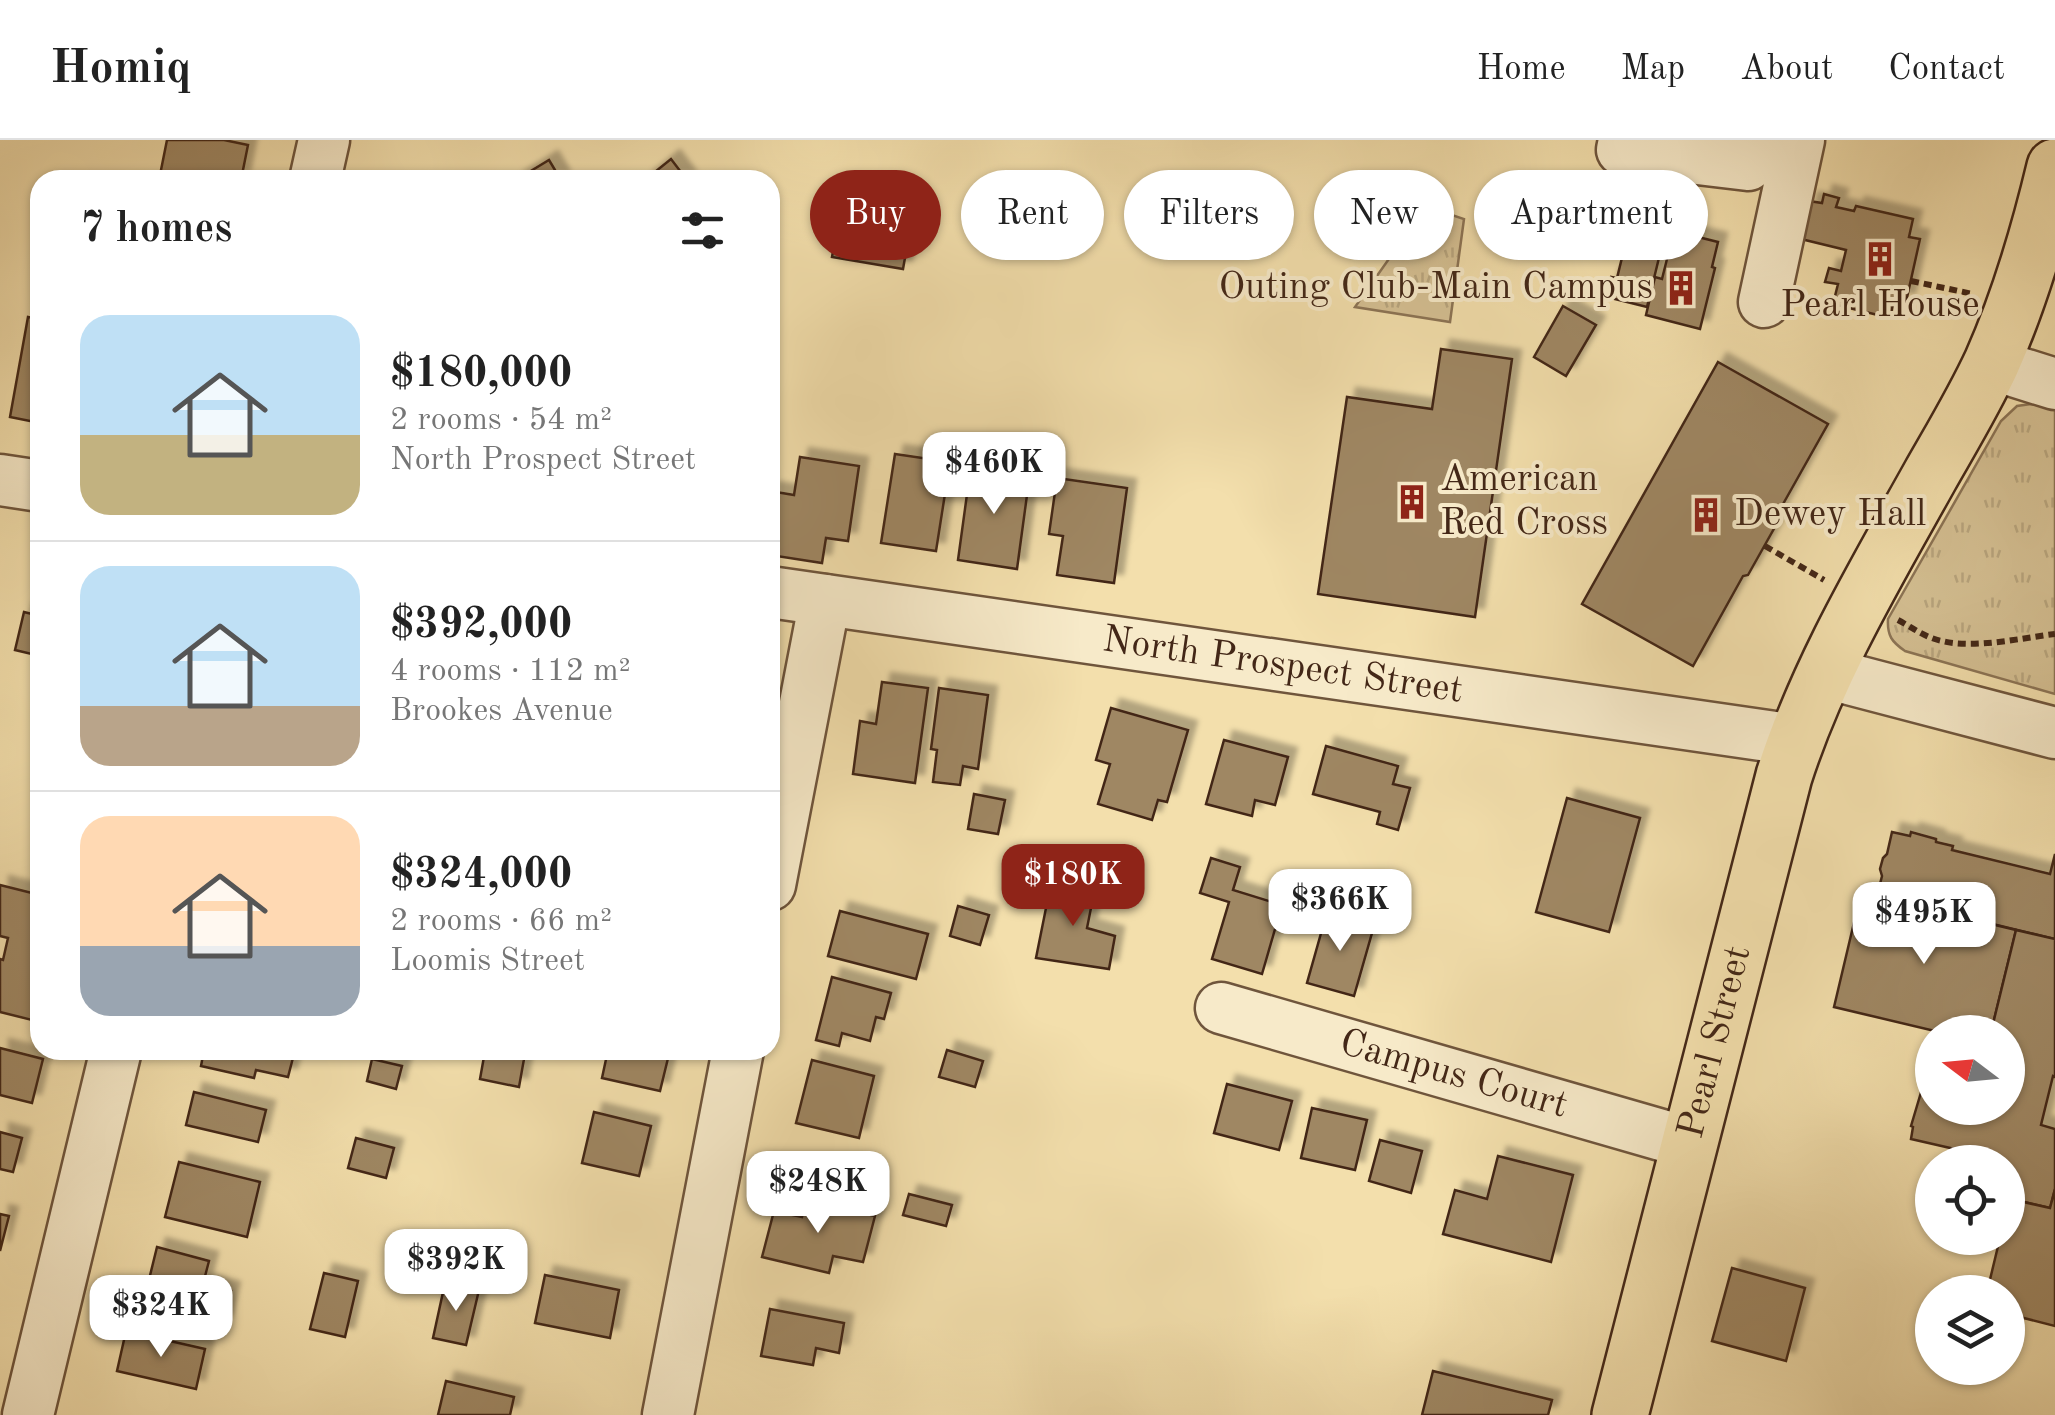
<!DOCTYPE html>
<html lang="en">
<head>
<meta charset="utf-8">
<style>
  body { margin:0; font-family:"Old Standard TT",serif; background:#f2f2f2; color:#222; height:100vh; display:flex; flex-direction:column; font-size:38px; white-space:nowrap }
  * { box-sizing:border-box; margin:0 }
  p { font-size:32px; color:#767676 }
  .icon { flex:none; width:55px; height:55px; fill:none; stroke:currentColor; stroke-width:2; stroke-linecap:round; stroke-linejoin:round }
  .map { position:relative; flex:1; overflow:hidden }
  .panel { position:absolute; left:30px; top:30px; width:750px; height:890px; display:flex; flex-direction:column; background:#fff; border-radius:30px; box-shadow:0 2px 8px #0004 }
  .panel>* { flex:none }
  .guide { position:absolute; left:810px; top:30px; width:950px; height:90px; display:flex; gap:20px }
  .needle { width:65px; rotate:286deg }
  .tools { position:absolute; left:1915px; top:875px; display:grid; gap:20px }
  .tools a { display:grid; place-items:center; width:110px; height:110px; border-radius:50%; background:#fff; box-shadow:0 2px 8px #0004; font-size:50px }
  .price { position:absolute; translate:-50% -85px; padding:0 22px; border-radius:20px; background:#fff; color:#222; font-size:32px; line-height:65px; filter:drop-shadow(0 2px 5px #0008) }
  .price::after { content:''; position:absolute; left:50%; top:60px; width:30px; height:22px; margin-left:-15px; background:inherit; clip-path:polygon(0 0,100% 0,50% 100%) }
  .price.on { background:#8f2418; color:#fff }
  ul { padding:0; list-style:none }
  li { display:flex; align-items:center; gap:30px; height:250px; padding:0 50px }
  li+li { border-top:2px solid #e0e0e0 }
  li span { display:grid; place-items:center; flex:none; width:280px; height:200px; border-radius:30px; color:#555 }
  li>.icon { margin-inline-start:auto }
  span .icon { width:120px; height:120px; fill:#fffc; stroke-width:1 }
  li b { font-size:42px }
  h2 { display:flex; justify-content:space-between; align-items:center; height:120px; padding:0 50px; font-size:42px }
  .pill { padding:0 35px; border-radius:45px; background:#fff; box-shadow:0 2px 8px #0004; font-size:35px; line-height:90px }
  .pill.on { background:#8f2418; color:#fff }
  header { display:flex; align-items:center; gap:60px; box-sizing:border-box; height:140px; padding:0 50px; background:#fff; border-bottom:2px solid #e0e0e0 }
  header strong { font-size:48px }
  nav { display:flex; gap:55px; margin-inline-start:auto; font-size:35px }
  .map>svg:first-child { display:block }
  .grass { fill:url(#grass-tufts); stroke:#8c7455; stroke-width:2.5 }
  .building { fill:#9f8764; stroke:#432717; stroke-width:2.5; filter:url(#shadow) }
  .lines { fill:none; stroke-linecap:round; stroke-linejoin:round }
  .minor-casing { stroke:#6f553c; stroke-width:55 }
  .major-casing { stroke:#432717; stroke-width:60 }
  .path { stroke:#432717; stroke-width:6; stroke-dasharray:8 5; stroke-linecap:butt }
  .minor { stroke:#f7eac9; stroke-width:50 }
  .major { stroke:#f3dfac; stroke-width:55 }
  .labels { text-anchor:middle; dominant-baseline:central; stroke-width:8; stroke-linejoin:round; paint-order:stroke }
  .poi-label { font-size:38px; fill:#432717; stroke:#f7eac9; text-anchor:start }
  .street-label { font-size:38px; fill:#432717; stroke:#f7eac9 }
</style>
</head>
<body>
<header>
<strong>Homiq</strong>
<nav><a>Home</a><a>Map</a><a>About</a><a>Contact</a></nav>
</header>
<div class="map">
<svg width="2055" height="1275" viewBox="0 0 2055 1275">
  <defs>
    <pattern id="grass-tufts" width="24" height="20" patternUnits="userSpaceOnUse" patternTransform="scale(2.5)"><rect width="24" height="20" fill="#d5c093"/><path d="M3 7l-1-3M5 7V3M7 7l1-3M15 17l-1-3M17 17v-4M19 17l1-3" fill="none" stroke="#b8a57e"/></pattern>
    <filter id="shadow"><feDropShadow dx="9" dy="-9" stdDeviation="2.5" flood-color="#0004"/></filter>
  </defs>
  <rect width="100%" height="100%" fill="#f3dfac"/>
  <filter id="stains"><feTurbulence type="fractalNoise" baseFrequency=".002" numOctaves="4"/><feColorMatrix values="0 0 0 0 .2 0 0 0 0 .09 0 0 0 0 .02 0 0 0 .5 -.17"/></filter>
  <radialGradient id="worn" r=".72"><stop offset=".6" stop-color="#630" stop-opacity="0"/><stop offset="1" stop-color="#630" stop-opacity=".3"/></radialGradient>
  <g class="grass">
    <polygon points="1431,68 1464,79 1450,182 1355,167 1422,72"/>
    <path d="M 2031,264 L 2055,268 L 2055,554 L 1905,511 C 1892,502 1887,496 1888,479 L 2001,281 L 2017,266 Z"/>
  </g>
  <g class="building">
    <polygon points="167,0 224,0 248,5 241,40 159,40"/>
    <polygon points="671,19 687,40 645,40"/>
    <polygon points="549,20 561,40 516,40"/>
    <polygon points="1824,54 1839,58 1836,67 1854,71 1856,66 1913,79 1909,97 1920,99 1906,162 1894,160 1890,178 1833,164 1838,144 1825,142 1829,128 1841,131 1846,110 1801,99 1809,61 1822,63"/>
    <polygon points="842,61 913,73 903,129 832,117"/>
    <polygon points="1631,81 1666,89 1647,167 1607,157 1611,137 1617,138"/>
    <polygon points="1674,91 1718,102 1712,127 1715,128 1700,189 1646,175 1655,137 1662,139"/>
    <polygon points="1563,166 1596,185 1566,236 1534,217"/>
    <polygon points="28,177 40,179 40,283 10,277"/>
    <polygon points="1441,209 1512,219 1475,477 1318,454 1347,257 1432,269"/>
    <polygon points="1718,222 1828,284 1778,373 1780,378 1748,435 1743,436 1693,526 1582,464"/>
    <polygon points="895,314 950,322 936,411 881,403"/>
    <polygon points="800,317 859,326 848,401 826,398 822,423 770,415 770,351 794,355"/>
    <polygon points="971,325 1030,333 1017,429 958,420"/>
    <polygon points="1057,338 1127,348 1114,443 1057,435 1063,396 1049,394"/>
    <polygon points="24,472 40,476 40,516 15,510"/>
    <polygon points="882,542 928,548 915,643 853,634 860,581 876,584"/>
    <polygon points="939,548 988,555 978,629 963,626 960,645 933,642 937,610 931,609"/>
    <polygon points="1111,568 1188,590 1167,662 1158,660 1152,680 1098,664 1110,624 1096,620"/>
    <polygon points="1224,600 1288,617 1275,665 1255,660 1252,676 1206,664"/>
    <polygon points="1326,606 1398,626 1393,644 1410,648 1398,690 1377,684 1380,672 1313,654"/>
    <polygon points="974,654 1005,660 998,694 968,689"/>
    <polygon points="1567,658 1640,678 1609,792 1536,772"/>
    <polygon points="1892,692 1910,696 1911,692 1936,699 1936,702 1953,706 1952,710 2050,734 2055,714 2055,799 1877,756 1882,736 1880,729 1883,718 1887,714"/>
    <polygon points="1211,718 1240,727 1233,750 1282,765 1262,834 1212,819 1229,762 1200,753"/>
    <polygon points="1051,743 1095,748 1087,788 1115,796 1109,829 1036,818"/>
    <polygon points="0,745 40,755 40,882 0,872 0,819 3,820 8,798 0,796"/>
    <polygon points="1861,753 2016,790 1991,892 1939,892 1834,867"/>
    <polygon points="958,766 989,775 980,805 950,796"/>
    <polygon points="840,771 928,794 916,839 828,816"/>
    <polygon points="1327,772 1374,786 1354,856 1307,843"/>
    <polygon points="2016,790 2055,799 2055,937 2053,936 2041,985 2055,989 2055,1049 2050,1068 2008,1058 2008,1022 1970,1022 1972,1013 1911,999 1913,987 1911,986 1922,949 1932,952 1932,968 2008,968 2008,892 1991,892"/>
    <polygon points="832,837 891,853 884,879 876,877 870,901 842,893 839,906 816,900"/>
    <polygon points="0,908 43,919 32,963 0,955"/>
    <polygon points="204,910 295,910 288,937 256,930 254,938 201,926"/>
    <polygon points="608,910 670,910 660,951 602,938"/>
    <polygon points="947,910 983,921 975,947 939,937"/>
    <polygon points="485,911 524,919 519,947 480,939"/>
    <polygon points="372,919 402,926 396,949 367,941"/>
    <polygon points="812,920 874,936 859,998 796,983"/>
    <polygon points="1227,944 1292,961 1279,1010 1214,993"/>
    <polygon points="194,952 266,970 258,1002 186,985"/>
    <polygon points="1312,968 1367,980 1355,1030 1301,1018"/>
    <polygon points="594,972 651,986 639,1036 582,1023"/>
    <polygon points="0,992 22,998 13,1032 0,1029"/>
    <polygon points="356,998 394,1008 386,1038 348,1028"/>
    <polygon points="1380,1000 1422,1011 1411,1053 1369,1041"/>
    <polygon points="1498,1016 1573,1035 1551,1122 1443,1094 1455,1050 1487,1059"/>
    <polygon points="179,1022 260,1042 247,1097 165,1077"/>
    <polygon points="2055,1049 2055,1186 2008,1174 2008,1152 1987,1152 2000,1098 2008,1098 2010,1059 2050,1068"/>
    <polygon points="909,1054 952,1065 946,1086 903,1075"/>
    <polygon points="806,1060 875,1076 863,1122 833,1116 829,1133 762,1117 774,1071 802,1077"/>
    <polygon points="0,1074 9,1076 0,1111"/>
    <polygon points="157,1107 209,1121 203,1144 231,1151 223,1184 143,1164"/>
    <polygon points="1732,1128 1805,1148 1786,1221 1712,1201"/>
    <polygon points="324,1133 358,1141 345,1197 310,1189"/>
    <polygon points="545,1135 619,1150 610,1198 535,1183"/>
    <polygon points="445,1143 479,1150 466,1205 433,1198"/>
    <polygon points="770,1169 844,1183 839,1213 816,1208 813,1225 761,1216"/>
    <polygon points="126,1191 205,1209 196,1249 117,1231"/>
    <polygon points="1433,1231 1552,1260 1548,1275 1422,1275"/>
    <polygon points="446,1241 514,1257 510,1275 438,1275"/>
  </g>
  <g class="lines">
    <defs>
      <g id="minor">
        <polyline points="1624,0 1622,10 1748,25 1757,0"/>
        <polyline points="315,40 324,0"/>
        <polyline points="1764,162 1799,0"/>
        <polyline points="1991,224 2055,244"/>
        <polyline points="0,340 40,346"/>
        <path id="s1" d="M 770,452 L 1796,600"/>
        <polyline points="1826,533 2055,593"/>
        <polyline points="770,745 825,460"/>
        <path id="s2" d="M 1221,868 L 1689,1003"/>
        <polyline points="28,1275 116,910"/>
        <polyline points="668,1275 738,910"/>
      </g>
      <g id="major">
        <path id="s3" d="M 1620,1275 L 1784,636 C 1818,530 1876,433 1930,336 C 1951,299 1974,261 1992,222 C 2020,159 2039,94 2055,27"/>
      </g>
    </defs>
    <use href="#minor" class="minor-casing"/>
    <use href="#major" class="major-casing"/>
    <g class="path">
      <polyline points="1911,141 1973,154"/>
      <polyline points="1765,406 1824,440"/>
      <path d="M 1898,480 C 1913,488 1926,498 1942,501 C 1975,509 2021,498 2055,494"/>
    </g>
    <use href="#minor" class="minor"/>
    <use href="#major" class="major"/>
  </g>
  <defs>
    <symbol id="building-bare" viewBox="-9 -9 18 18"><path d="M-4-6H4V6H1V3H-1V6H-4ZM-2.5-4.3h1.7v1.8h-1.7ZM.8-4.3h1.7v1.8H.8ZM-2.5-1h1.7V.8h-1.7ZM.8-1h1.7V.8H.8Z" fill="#8f2418" stroke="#f7eac9" stroke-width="2.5" paint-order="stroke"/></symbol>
  </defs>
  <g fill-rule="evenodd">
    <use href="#building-bare" x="1855" y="94" width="50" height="50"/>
    <use href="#building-bare" x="1656" y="123" width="50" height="50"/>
    <use href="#building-bare" x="1387" y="337" width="50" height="50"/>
    <use href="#building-bare" x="1681" y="350" width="50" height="50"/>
  </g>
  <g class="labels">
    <g class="poi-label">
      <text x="1653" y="148" text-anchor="end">Outing Club-Main Campus</text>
      <text x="1880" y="166" text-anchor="middle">Pearl House</text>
      <text x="1440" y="340">American<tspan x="1440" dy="44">Red Cross</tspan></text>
      <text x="1734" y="375">Dewey Hall</text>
    </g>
    <g class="street-label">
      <text stroke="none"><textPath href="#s1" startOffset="518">North Prospect Street</textPath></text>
      <text stroke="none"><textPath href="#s3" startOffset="385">Pearl Street</textPath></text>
      <text stroke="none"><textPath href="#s2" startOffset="242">Campus Court</textPath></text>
    </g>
  </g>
  <rect width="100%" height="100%" filter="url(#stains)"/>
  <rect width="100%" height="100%" fill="url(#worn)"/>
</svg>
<div class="tools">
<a><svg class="needle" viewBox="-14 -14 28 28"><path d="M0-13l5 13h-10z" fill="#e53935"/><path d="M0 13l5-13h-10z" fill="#767676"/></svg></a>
<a><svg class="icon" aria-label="locate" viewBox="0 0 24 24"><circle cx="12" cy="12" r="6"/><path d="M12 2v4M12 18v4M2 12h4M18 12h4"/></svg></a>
<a><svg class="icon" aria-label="layers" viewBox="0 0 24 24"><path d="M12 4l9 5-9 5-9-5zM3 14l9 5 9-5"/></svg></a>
</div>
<b class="price" style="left:994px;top:377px">$460K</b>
<b class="price on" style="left:1073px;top:789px">$180K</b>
<b class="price" style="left:1340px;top:814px">$366K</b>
<b class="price" style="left:1924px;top:827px">$495K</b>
<b class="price" style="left:818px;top:1096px">$248K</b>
<b class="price" style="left:456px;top:1174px">$392K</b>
<b class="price" style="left:161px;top:1220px">$324K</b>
<div class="guide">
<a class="pill on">Buy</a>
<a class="pill">Rent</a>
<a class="pill">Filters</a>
<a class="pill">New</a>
<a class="pill">Apartment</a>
</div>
<section class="panel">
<h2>7 homes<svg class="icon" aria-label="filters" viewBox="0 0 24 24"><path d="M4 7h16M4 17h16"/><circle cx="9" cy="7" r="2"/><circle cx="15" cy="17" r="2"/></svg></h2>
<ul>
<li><span style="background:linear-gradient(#bfe0f5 60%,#c2b280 0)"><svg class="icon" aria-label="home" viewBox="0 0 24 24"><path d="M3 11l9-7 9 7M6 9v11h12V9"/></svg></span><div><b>$180,000</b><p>2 rooms · 54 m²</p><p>North Prospect Street</p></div></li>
<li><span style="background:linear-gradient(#bfe0f5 70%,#b9a48a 0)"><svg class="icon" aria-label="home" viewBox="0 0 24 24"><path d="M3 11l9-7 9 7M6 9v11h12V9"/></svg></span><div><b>$392,000</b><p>4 rooms · 112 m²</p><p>Brookes Avenue</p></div></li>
<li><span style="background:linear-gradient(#ffd9b3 65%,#9aa5b1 0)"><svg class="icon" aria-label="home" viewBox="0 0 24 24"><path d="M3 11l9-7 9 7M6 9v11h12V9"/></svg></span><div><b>$324,000</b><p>2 rooms · 66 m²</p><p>Loomis Street</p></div></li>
</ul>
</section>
</div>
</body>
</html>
